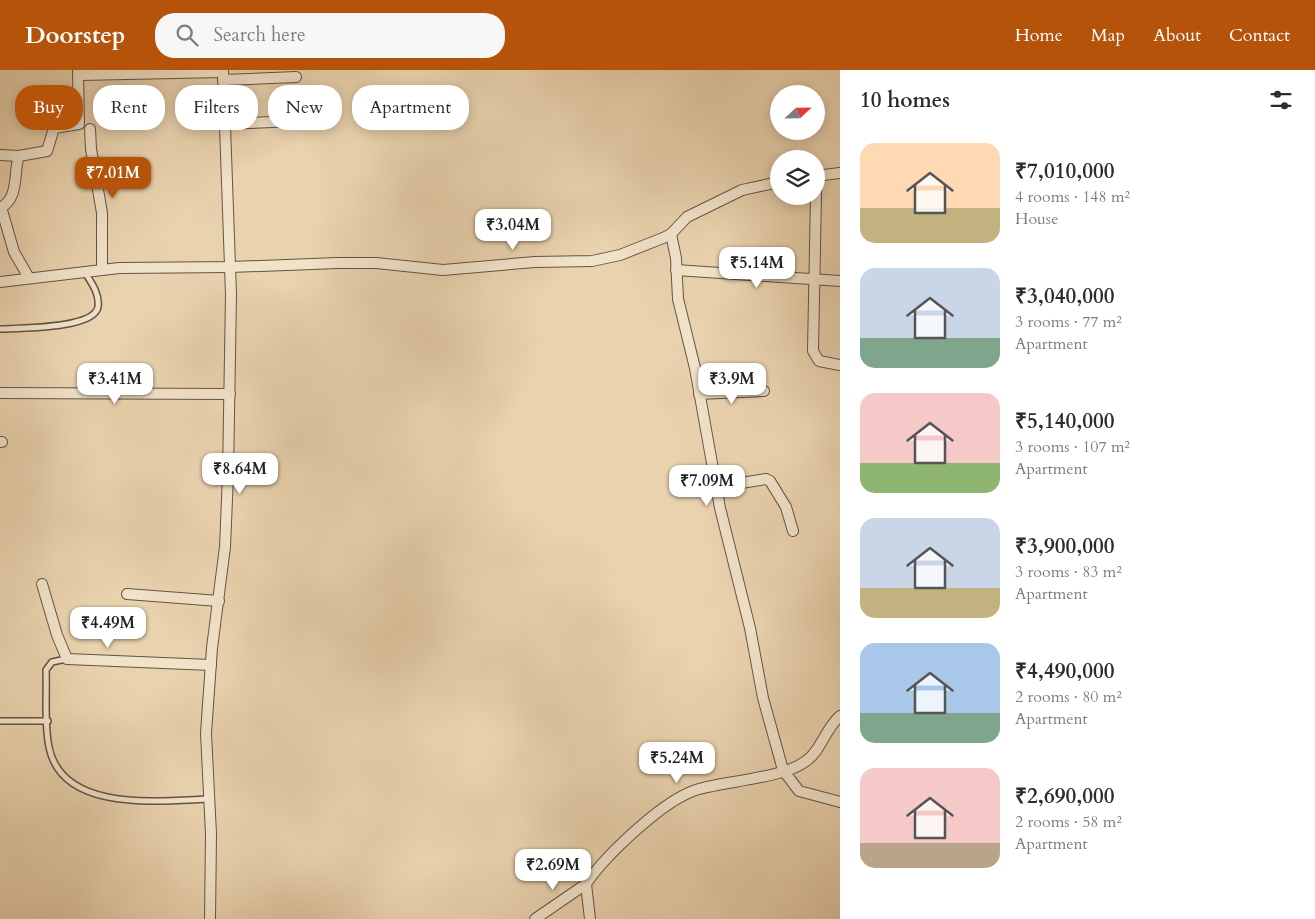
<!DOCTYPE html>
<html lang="en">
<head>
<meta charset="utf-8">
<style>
  body { margin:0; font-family:Cardo,serif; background:#f7f7f7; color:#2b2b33; height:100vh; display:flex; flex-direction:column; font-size:19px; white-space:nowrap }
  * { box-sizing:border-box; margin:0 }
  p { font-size:16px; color:#7c7c81 }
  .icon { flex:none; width:28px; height:28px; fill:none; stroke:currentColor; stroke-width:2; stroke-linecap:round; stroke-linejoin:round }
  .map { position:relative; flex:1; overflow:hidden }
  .drawer { display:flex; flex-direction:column; background:#fff; width:475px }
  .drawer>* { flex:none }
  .top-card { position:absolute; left:15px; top:15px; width:475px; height:45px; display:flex; gap:10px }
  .needle { width:32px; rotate:68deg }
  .fabs { position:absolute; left:770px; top:15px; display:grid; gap:10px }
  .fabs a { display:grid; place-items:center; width:55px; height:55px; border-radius:50%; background:#fff; box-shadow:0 2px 12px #0003; font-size:25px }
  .price { position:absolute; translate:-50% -42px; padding:0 11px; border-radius:10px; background:#fff; color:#222; font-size:16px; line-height:32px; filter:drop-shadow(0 1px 2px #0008) }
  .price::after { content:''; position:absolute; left:50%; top:30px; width:15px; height:11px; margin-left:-8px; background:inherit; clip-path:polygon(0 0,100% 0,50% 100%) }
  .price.active { background:#b45309; color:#fff }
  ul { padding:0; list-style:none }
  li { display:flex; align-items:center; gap:15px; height:125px; padding:0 20px }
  li span { display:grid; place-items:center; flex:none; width:140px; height:100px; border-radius:15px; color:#555 }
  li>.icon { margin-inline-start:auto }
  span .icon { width:60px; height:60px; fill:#fffc; stroke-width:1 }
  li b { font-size:21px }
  h2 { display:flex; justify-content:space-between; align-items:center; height:60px; padding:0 20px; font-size:21px }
  .tag { padding:0 18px; border-radius:20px; background:#fff; box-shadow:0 2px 12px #0003; font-size:18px; line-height:45px }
  .tag.active { background:#b45309; color:#fff }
  header { display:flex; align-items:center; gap:30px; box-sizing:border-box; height:70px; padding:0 25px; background:#b45309; color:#fff }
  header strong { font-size:24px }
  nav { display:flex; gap:28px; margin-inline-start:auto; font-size:18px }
  .search { width:350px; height:45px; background:#f7f7f7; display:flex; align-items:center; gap:12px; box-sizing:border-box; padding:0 18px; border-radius:20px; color:#7c7c81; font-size:19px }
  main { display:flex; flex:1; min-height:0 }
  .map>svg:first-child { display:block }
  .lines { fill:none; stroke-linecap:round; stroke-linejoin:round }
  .service-casing { stroke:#645441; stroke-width:8 }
  .minor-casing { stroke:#645441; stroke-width:12 }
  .service { stroke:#f1e2ca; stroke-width:5 }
  .minor { stroke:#f1e2ca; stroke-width:10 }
</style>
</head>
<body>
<header>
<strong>Doorstep</strong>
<div class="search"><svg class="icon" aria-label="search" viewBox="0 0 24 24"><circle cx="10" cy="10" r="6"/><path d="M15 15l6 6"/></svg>Search here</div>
<nav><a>Home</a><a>Map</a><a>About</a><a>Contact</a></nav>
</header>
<main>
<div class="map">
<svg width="840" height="849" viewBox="0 0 840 849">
  <rect width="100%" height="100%" fill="#e9d2ae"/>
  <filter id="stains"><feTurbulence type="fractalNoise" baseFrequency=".004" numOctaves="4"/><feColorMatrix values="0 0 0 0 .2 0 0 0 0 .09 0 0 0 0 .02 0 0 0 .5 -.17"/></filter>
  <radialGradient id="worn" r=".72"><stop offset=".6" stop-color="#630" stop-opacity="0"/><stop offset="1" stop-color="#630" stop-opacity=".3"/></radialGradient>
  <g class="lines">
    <defs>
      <g id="service">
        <path d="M 0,259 C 19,258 94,259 98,237 C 100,224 91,212 84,201"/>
        <path d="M 66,589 L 52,592 L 46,600 C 47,625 44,653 49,677 C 62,743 160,731 209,729"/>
        <polyline points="0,651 48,651"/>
      </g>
      <g id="minor">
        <polyline points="79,5 223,2"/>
        <polyline points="223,10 296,7"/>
        <polyline points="225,54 298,51"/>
        <polyline points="90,59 91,79 102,143 102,200"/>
        <polyline points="0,85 19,86"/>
        <polyline points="816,106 840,103"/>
        <polyline points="816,122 818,106"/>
        <polyline points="816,126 813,281 819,291 840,295"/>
        <polyline points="1,137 14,182 29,208"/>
        <path d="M 0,138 C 20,128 13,102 19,86 L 47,81 L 54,58 L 79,54 L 78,0"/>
        <polyline points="671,164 676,188 678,229 695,298 720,438 750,558 763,628 783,700 799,721 840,732"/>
        <polyline points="676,200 840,211"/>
        <polyline points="0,212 119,198 231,197 338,193 376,193 443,200 535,192 592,191 620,185 663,168 671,164 687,147 742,120 779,112"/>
        <polyline points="0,323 230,324"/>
        <polyline points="699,324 764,321"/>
        <polyline points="0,372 2,372"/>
        <polyline points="716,417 766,409 770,411 786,437 793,461"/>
        <polyline points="42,514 57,565 67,589 211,595"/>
        <polyline points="127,524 219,531"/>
        <polyline points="210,849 211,764 206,663 212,578 225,477 228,405 231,224 223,0"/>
        <polyline points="535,849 586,814"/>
        <path d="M 590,849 L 586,814 C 605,786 665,728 699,719 C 727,711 784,708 806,691 C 821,681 825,659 840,646"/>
      </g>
    </defs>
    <use href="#service" class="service-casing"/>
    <use href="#minor" class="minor-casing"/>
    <use href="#service" class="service"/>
    <use href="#minor" class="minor"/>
  </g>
  <rect width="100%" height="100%" filter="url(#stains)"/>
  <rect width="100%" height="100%" fill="url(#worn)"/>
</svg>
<div class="fabs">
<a><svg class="needle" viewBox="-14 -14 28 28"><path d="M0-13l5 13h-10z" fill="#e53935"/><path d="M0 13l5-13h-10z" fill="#7c7c81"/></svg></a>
<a><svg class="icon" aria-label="layers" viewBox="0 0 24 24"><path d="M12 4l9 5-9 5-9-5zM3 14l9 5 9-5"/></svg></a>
</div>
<b class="price active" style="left:113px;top:129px">₹7.01M</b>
<b class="price" style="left:513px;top:181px">₹3.04M</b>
<b class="price" style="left:757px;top:219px">₹5.14M</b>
<b class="price" style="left:115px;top:335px">₹3.41M</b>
<b class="price" style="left:732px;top:335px">₹3.9M</b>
<b class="price" style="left:240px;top:425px">₹8.64M</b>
<b class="price" style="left:707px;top:437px">₹7.09M</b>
<b class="price" style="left:108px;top:579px">₹4.49M</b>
<b class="price" style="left:677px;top:714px">₹5.24M</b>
<b class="price" style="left:553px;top:821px">₹2.69M</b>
<div class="top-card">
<a class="tag active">Buy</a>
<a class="tag">Rent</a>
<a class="tag">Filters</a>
<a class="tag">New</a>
<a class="tag">Apartment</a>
</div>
</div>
<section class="drawer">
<h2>10 homes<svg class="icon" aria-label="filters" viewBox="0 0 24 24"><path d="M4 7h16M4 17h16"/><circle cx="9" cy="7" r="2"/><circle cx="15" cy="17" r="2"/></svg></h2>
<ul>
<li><span style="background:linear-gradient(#ffd9b3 65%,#c2b280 0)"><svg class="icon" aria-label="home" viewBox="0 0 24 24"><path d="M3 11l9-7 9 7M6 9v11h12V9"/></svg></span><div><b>₹7,010,000</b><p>4 rooms · 148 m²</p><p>House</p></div></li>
<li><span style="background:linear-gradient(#c9d6e8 70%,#7fa58c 0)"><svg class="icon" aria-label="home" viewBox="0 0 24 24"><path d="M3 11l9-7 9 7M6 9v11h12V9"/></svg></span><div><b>₹3,040,000</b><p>3 rooms · 77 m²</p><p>Apartment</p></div></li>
<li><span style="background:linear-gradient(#f6c9c9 70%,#8fb573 0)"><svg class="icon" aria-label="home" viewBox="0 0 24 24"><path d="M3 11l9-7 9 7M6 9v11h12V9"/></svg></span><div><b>₹5,140,000</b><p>3 rooms · 107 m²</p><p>Apartment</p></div></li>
<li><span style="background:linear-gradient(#c9d6e8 70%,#c2b280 0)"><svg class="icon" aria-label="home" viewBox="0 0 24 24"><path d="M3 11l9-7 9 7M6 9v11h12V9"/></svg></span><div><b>₹3,900,000</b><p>3 rooms · 83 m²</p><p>Apartment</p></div></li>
<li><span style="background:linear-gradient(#a9c7e8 70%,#7fa58c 0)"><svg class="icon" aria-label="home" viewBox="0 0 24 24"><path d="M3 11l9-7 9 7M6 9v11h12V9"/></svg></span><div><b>₹4,490,000</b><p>2 rooms · 80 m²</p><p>Apartment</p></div></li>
<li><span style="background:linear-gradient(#f6c9c9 75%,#b9a48a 0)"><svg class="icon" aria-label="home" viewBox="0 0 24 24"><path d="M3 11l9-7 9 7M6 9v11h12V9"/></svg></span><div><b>₹2,690,000</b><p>2 rooms · 58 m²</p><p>Apartment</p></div></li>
</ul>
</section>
</main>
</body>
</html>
